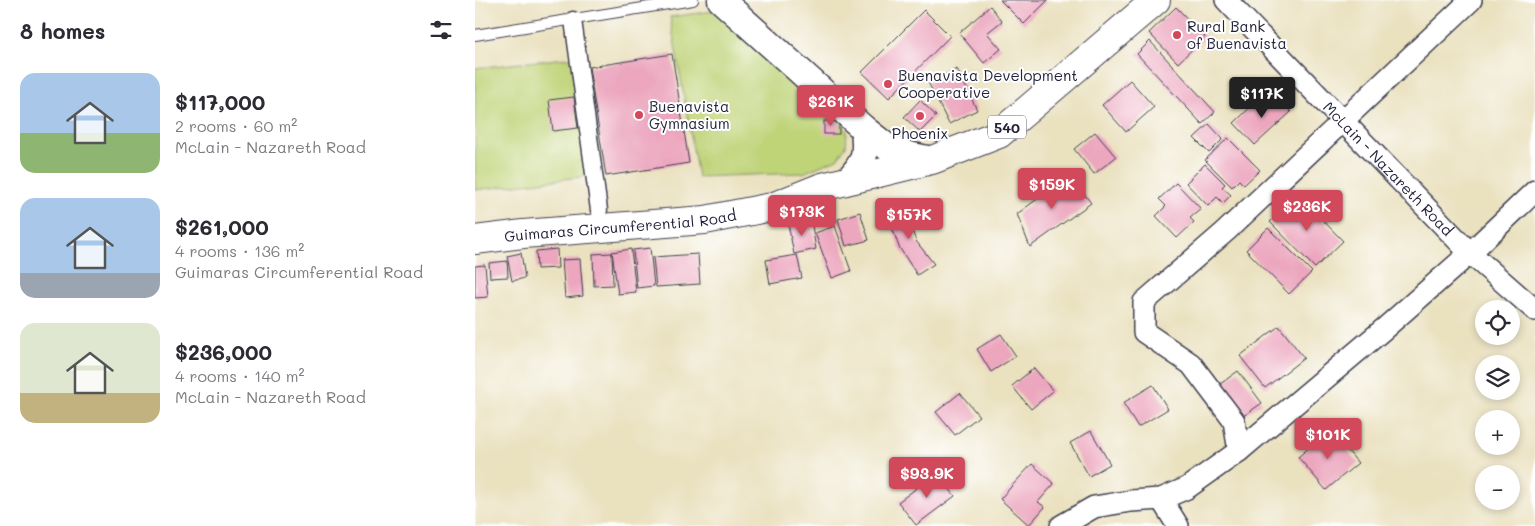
<!DOCTYPE html>
<html lang="en">
<head>
<meta charset="utf-8">
<style>
  body { margin:0; font-family:Mali,sans-serif; background:#f7f7f7; color:#2b2b33; height:100vh; display:flex; flex-direction:column; font-size:19px; white-space:nowrap }
  * { box-sizing:border-box; margin:0 }
  p { font-size:16px; color:#7c7c81 }
  .icon { flex:none; width:28px; height:28px; fill:none; stroke:currentColor; stroke-width:2; stroke-linecap:round; stroke-linejoin:round }
  .map { position:relative; flex:1; overflow:hidden }
  .side { display:flex; flex-direction:column; background:#fff; width:475px }
  .side>* { flex:none }
  .buttons { position:absolute; left:1000px; top:300px; display:grid; gap:10px }
  .buttons a { display:grid; place-items:center; width:45px; height:45px; border-radius:50%; background:#fff; box-shadow:0 2px 8px #0003; font-size:25px }
  .price { position:absolute; translate:-50% -42px; padding:0 11px; border-radius:5px; background:#d1495b; color:#fff; font-size:16px; line-height:32px; filter:drop-shadow(0 1px 2px #0008) }
  .price::after { content:''; position:absolute; left:50%; top:30px; width:15px; height:11px; margin-left:-8px; background:inherit; clip-path:polygon(0 0,100% 0,50% 100%) }
  .price.selected { background:#222; color:#fff }
  ul { padding:0; list-style:none }
  li { display:flex; align-items:center; gap:15px; height:125px; padding:0 20px }
  li span { display:grid; place-items:center; flex:none; width:140px; height:100px; border-radius:15px; color:#555 }
  li>.icon { margin-inline-start:auto }
  span .icon { width:60px; height:60px; fill:#fffc; stroke-width:1 }
  li b { font-size:21px }
  h2 { display:flex; justify-content:space-between; align-items:center; height:60px; padding:0 20px; font-size:21px }
  main { display:flex; flex:1; min-height:0 }
  .map>svg:first-child { display:block }
  .green { fill:#bfd377; stroke:#707a59 }
  .building { fill:#eca7bf }
  .lines { fill:none; stroke-linecap:round; stroke-linejoin:round }
  .service-casing { stroke:#403f4f; stroke-width:12 }
  .pedestrian-casing { stroke:#403f4f; stroke-width:19 }
  .minor-casing { stroke:#403f4f; stroke-width:24 }
  .tertiary-casing { stroke:#403f4f; stroke-width:29 }
  .primary-casing { stroke:#403f4f; stroke-width:30 }
  .service { stroke:#fff; stroke-width:10 }
  .pedestrian { stroke:#fff; stroke-width:16 }
  .minor { stroke:#fff; stroke-width:21 }
  .tertiary { stroke:#fff; stroke-width:26 }
  .primary { stroke:#fff; stroke-width:28 }
  .poi-dot { fill:#d1495b; stroke:#fff; stroke-width:2 }
  .labels { text-anchor:middle; dominant-baseline:central; stroke-width:4; stroke-linejoin:round; paint-order:stroke }
  .shield { fill:#fff; stroke:#646476; stroke-width:1 }
  .shield-label { font-size:14px; font-weight:bold; fill:#22223b }
  .poi-label { font-size:15px; fill:#22223b; stroke:#fff; text-anchor:start }
  .street-label { font-size:15px; fill:#22223b; stroke:#fff }
</style>
</head>
<body>
<main>
<section class="side">
<h2>8 homes<svg class="icon" aria-label="filters" viewBox="0 0 24 24"><path d="M4 7h16M4 17h16"/><circle cx="9" cy="7" r="2"/><circle cx="15" cy="17" r="2"/></svg></h2>
<ul>
<li><span style="background:linear-gradient(#a9c7e8 60%,#8fb573 0)"><svg class="icon" aria-label="home" viewBox="0 0 24 24"><path d="M3 11l9-7 9 7M6 9v11h12V9"/></svg></span><div><b>$117,000</b><p>2 rooms · 60 m²</p><p>McLain - Nazareth Road</p></div></li>
<li><span style="background:linear-gradient(#a9c7e8 75%,#9aa5b1 0)"><svg class="icon" aria-label="home" viewBox="0 0 24 24"><path d="M3 11l9-7 9 7M6 9v11h12V9"/></svg></span><div><b>$261,000</b><p>4 rooms · 136 m²</p><p>Guimaras Circumferential Road</p></div></li>
<li><span style="background:linear-gradient(#dfe7d0 70%,#c2b280 0)"><svg class="icon" aria-label="home" viewBox="0 0 24 24"><path d="M3 11l9-7 9 7M6 9v11h12V9"/></svg></span><div><b>$236,000</b><p>4 rooms · 140 m²</p><p>McLain - Nazareth Road</p></div></li>
</ul>
</section>
<div class="map">
<svg width="1060" height="526" viewBox="0 0 1060 526">
  <rect width="100%" height="100%" fill="#fff"/>
  <filter id="ink" filterUnits="userSpaceOnUse"><feTurbulence type="fractalNoise" baseFrequency=".02" numOctaves="2"/><feDisplacementMap in="SourceGraphic" scale="10" xChannelSelector="R" yChannelSelector="G"/><feConvolveMatrix kernelMatrix="1 2 1 2 8 2 1 2 1" color-interpolation-filters="sRGB"/></filter>
  <filter id="wash" filterUnits="userSpaceOnUse"><feTurbulence type="fractalNoise" baseFrequency=".0096" numOctaves="4" result="noise"/><feDisplacementMap in="SourceGraphic" scale="20" xChannelSelector="R" yChannelSelector="G"/><feGaussianBlur stdDeviation="1.12" result="paint"/><feColorMatrix in="noise" values="0 0 0 0 0 0 0 0 0 0 0 0 0 0 0 0 0 1.4 0 .05"/><feComposite in="paint" operator="in"/></filter>
  <g filter="url(#wash)">
    <rect width="100%" height="100%" fill="#eae1bf"/>
    <g class="green">
      <polygon points="245,10 372,130 371,146 362,159 328,173 223,177 195,17"/>
      <polygon points="100,57 114,176 0,190 0,68"/>
    </g>
    <g id="blocks">
      <g class="building">
        <polygon points="525,0 573,0 549,24"/>
        <polygon points="515,6 527,21 512,33 526,49 509,63 484,33"/>
        <polygon points="701,7 730,37 703,63 674,33"/>
        <polygon points="449,10 475,36 414,98 387,72"/>
        <polygon points="675,41 740,112 727,124 662,54"/>
        <polygon points="197,54 214,163 131,176 114,67"/>
        <polygon points="482,69 502,110 474,124 453,82"/>
        <polygon points="655,80 679,107 651,132 627,105"/>
        <polygon points="787,96 794,104 802,97 816,112 780,145 759,123"/>
        <polygon points="99,97 103,128 78,131 74,100"/>
        <polygon points="445,100 461,116 445,132 429,117"/>
        <rect x="349" y="121" width="15" height="13"/>
        <polygon points="734,124 748,139 734,153 719,138"/>
        <polygon points="620,132 641,157 619,174 599,149"/>
        <polygon points="753,138 785,170 769,185 764,180 757,187 730,160"/>
        <polygon points="730,164 750,184 747,187 756,195 748,203 742,197 733,206 711,183"/>
        <polygon points="595,175 616,203 555,247 542,214"/>
        <polygon points="701,183 726,209 715,218 719,222 702,238 681,216 691,206 684,199"/>
        <polygon points="823,195 868,241 840,268 795,222"/>
        <polygon points="436,208 441,223 436,228 441,241 459,264 442,275 424,247 412,213"/>
        <polygon points="385,212 394,240 371,246 363,219"/>
        <polygon points="336,220 341,249 319,254 313,224"/>
        <polygon points="360,226 376,271 357,278 340,233"/>
        <polygon points="793,228 837,272 814,294 771,250"/>
        <polygon points="175,248 179,286 162,288 158,250"/>
        <polygon points="82,249 83,268 62,269 61,251"/>
        <polygon points="156,249 161,292 143,294 137,252"/>
        <polygon points="46,253 50,278 37,281 32,256"/>
        <polygon points="137,253 138,285 119,286 118,254"/>
        <polygon points="223,254 225,284 181,287 178,257"/>
        <polygon points="322,255 327,278 295,284 291,260"/>
        <polygon points="105,259 108,296 90,298 87,260"/>
        <polygon points="32,261 33,277 15,278 14,263"/>
        <polygon points="10,265 13,297 0,298 0,266"/>
        <polygon points="804,326 829,358 790,388 765,356"/>
        <polygon points="526,334 541,356 516,372 502,349"/>
        <polygon points="559,368 578,391 556,409 537,386"/>
        <polygon points="763,371 787,403 764,419 741,387"/>
        <polygon points="678,385 693,409 663,427 648,403"/>
        <polygon points="485,393 504,416 480,435 461,412"/>
        <polygon points="855,430 883,463 851,490 823,457"/>
        <polygon points="616,431 635,464 614,476 595,443"/>
        <polygon points="557,464 579,484 563,502 570,507 554,525 525,499"/>
        <polygon points="462,473 480,496 441,525 423,502"/>
      </g>
    </g>
  </g>
  <g filter="url(#ink)">
    <use href="#blocks" fill-opacity="0" stroke="#403f4f" stroke-width="1"/>
    <g class="lines">
      <defs>
        <polyline id="service" points="0,35 218,0"/>
        <polyline id="pedestrian" points="98,20 124,210"/>
        <g id="minor">
          <path id="s1" d="M 751,0 L 995,253 L 1060,310"/>
          <polyline points="764,451 759,421 716,364 669,332 669,302 751,231 996,0"/>
          <polyline points="686,499 703,526"/>
          <polyline points="586,526 619,507 656,501 686,499 712,488 764,451 910,328 995,253 1060,191"/>
        </g>
        <g id="tertiary">
          <polyline points="246,0 389,129 412,147 433,155 457,160"/>
          <path d="M 372,181 C 390,162 392,155 389,129"/>
        </g>
        <g id="primary">
          <path id="s2" d="M 0,240 L 48,234 L 230,220 L 297,207 L 347,187 L 457,160 L 524,134 L 681,0"/>
        </g>
      </defs>
      <use href="#service" class="service-casing"/>
      <use href="#pedestrian" class="pedestrian-casing"/>
      <use href="#minor" class="minor-casing"/>
      <use href="#tertiary" class="tertiary-casing"/>
      <use href="#primary" class="primary-casing"/>
      <use href="#service" class="service"/>
      <use href="#pedestrian" class="pedestrian"/>
      <use href="#minor" class="minor"/>
      <use href="#tertiary" class="tertiary"/>
      <use href="#primary" class="primary"/>
    </g>
  </g>
  <g class="poi-dot">
    <circle cx="702" cy="35" r="5"/>
    <circle cx="413" cy="84" r="5"/>
    <circle cx="164" cy="115" r="5"/>
    <circle cx="445" cy="116" r="5"/>
  </g>
  <g class="labels">
    <rect class="shield" x="513" y="115.5" width="38" height="23" rx="4"/>
    <g class="shield-label">
      <text x="532" y="127">540</text>
    </g>
    <g class="poi-label">
      <text x="712" y="26">Rural Bank<tspan x="712" dy="17">of Buenavista</tspan></text>
      <text x="423" y="75">Buenavista Development<tspan x="423" dy="17">Cooperative</tspan></text>
      <text x="174" y="106">Buenavista<tspan x="174" dy="17">Gymnasium</tspan></text>
      <text x="445" y="133" text-anchor="middle">Phoenix</text>
    </g>
    <g class="street-label">
      <text stroke="none"><textPath href="#s1" startOffset="234">McLain - Nazareth Road</textPath></text>
      <text stroke="none"><textPath href="#s2" startOffset="146">Guimaras Circumferential Road</textPath></text>
    </g>
  </g>
</svg>
<div class="buttons">
<a><svg class="icon" aria-label="locate" viewBox="0 0 24 24"><circle cx="12" cy="12" r="6"/><path d="M12 2v4M12 18v4M2 12h4M18 12h4"/></svg></a>
<a><svg class="icon" aria-label="layers" viewBox="0 0 24 24"><path d="M12 4l9 5-9 5-9-5zM3 14l9 5 9-5"/></svg></a>
<a>+</a>
<a>−</a>
</div>
<b class="price selected" style="left:787px;top:119px">$117K</b>
<b class="price" style="left:356px;top:127px">$261K</b>
<b class="price" style="left:577px;top:210px">$159K</b>
<b class="price" style="left:832px;top:232px">$236K</b>
<b class="price" style="left:327px;top:237px">$173K</b>
<b class="price" style="left:434px;top:240px">$157K</b>
<b class="price" style="left:853px;top:460px">$101K</b>
<b class="price" style="left:452px;top:499px">$93.9K</b>
</div>
</main>
</body>
</html>
